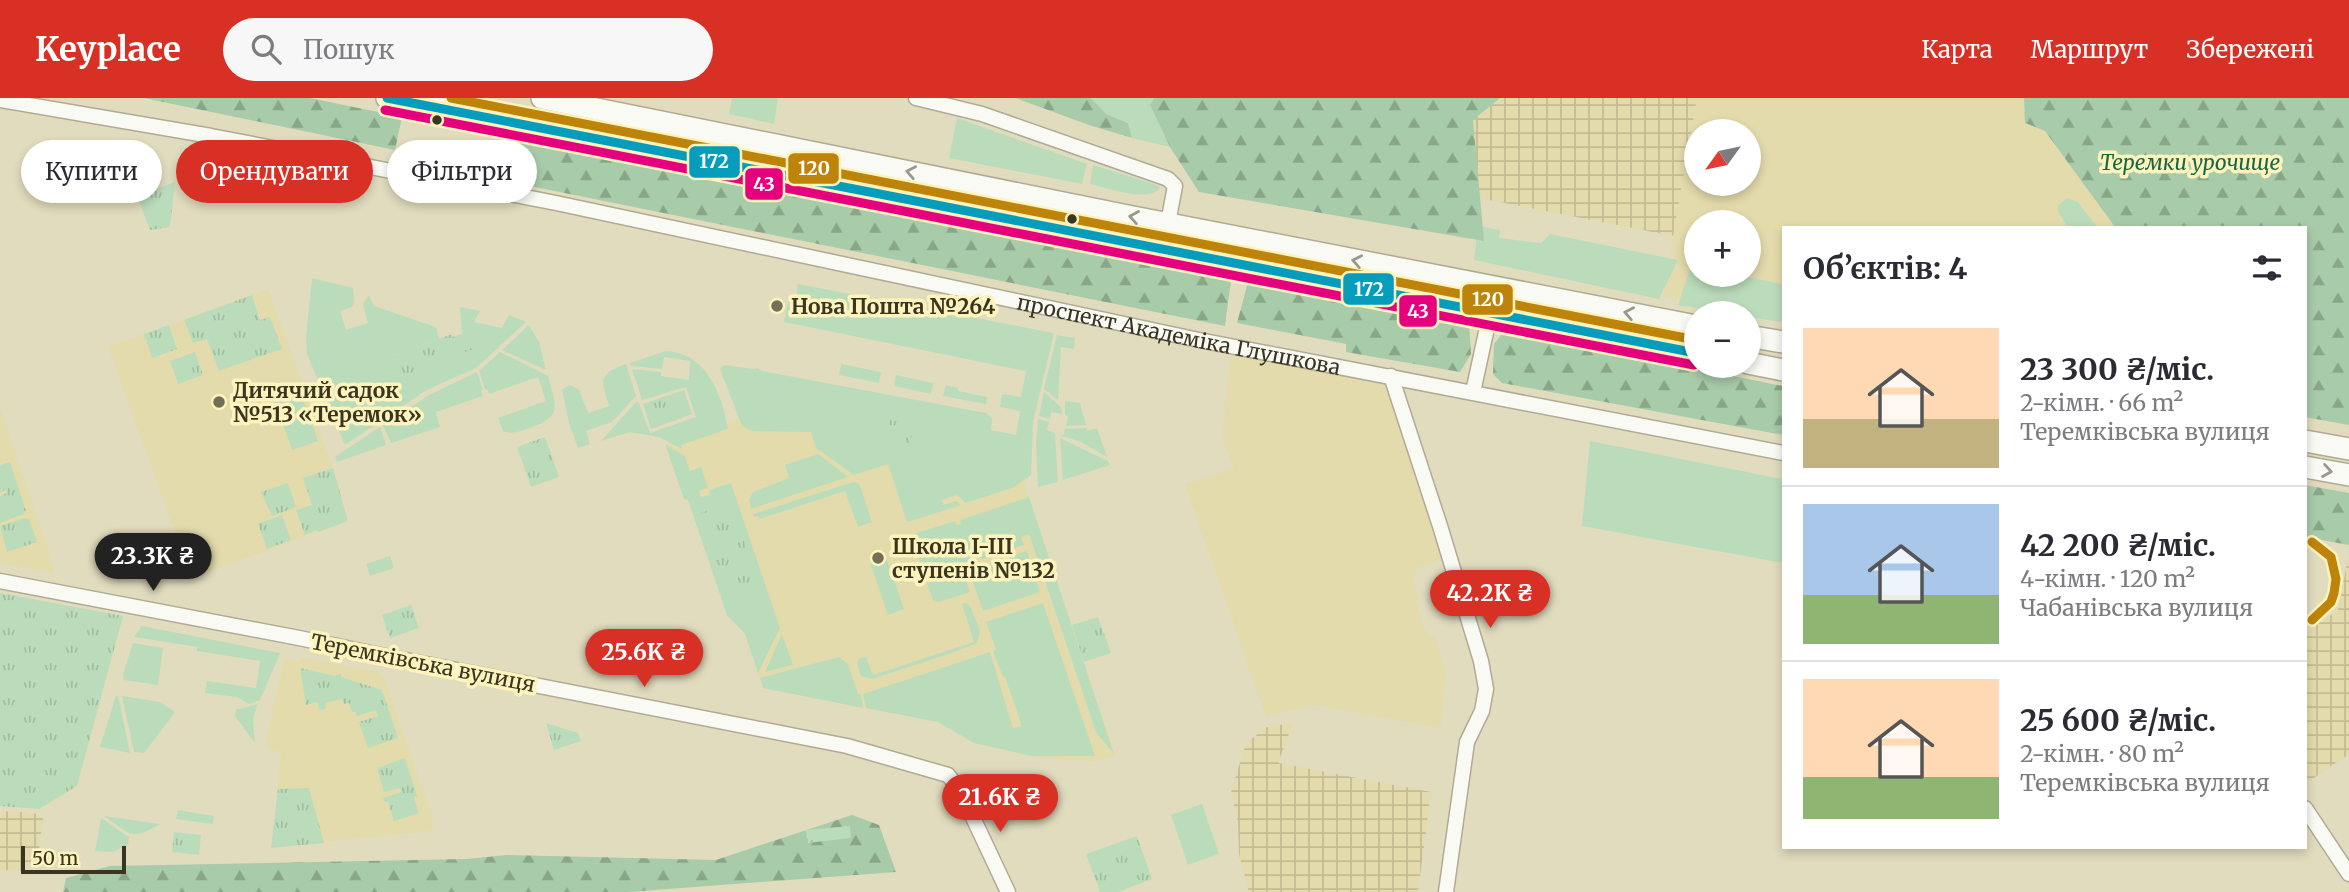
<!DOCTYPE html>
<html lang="uk">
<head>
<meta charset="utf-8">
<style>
  body { margin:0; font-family:Merriweather,serif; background:#f7f7f7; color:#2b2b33; height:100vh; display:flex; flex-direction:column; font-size:26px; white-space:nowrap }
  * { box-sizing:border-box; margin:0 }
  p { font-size:23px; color:#7c7c81 }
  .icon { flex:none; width:38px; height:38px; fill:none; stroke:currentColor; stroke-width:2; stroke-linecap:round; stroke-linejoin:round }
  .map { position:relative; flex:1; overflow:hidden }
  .side { position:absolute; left:1782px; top:128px; width:525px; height:623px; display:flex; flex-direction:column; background:#fff; border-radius:0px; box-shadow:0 4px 10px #0003 }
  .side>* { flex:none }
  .banner { position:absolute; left:21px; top:42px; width:665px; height:63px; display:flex; gap:14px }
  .needle { width:46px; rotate:237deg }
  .fabs { position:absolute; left:1684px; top:21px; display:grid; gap:14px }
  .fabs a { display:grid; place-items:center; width:77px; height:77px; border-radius:50%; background:#fff; box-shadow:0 4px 10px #0003; font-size:35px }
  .scale { position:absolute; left:21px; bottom:18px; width:105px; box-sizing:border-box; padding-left:7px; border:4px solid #393520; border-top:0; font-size:19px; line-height:24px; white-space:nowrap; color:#393520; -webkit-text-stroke:5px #fdf3bd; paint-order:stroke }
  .price { position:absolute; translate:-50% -60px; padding:0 16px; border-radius:24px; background:#d93025; color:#fff; font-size:23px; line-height:46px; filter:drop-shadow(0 2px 4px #0008) }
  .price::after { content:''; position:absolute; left:50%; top:42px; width:21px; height:16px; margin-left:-10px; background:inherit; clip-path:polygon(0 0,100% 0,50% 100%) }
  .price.active { background:#222; color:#fff }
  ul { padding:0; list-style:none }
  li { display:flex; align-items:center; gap:21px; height:175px; padding:0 21px }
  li+li { border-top:2px solid #e1e1e2 }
  li span { display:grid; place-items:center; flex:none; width:196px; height:140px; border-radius:0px; color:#555 }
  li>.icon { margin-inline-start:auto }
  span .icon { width:84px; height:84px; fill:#fffc; stroke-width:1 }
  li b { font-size:30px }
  h2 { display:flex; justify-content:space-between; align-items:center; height:84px; padding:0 21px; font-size:30px }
  .chip { padding:0 24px; border-radius:32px; background:#fff; box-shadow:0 4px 10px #0003; font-size:24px; line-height:63px }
  .chip.active { background:#d93025; color:#fff }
  header { display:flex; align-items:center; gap:42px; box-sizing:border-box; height:98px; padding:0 35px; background:#d93025; color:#fff }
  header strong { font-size:33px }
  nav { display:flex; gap:38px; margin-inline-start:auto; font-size:24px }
  .search { width:490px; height:63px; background:#f7f7f7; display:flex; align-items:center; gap:18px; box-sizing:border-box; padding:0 24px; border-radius:38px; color:#7c7c81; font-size:26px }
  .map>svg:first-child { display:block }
  .built { fill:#e3dbac; fill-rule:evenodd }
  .industrial { fill:url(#industrial-grid) }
  .green { fill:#bbdcbb }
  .forest { fill:url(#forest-firs) }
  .park { fill:url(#park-tufts) }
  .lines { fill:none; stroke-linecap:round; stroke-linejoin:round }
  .minor-casing { stroke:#afab94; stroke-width:17 }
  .highway-casing { stroke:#afab94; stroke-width:24 }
  .minor { stroke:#fafaf5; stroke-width:14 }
  .highway { stroke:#fafaf5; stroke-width:21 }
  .bus-1-casing { stroke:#fdf3bd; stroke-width:14 }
  .bus-2-casing { stroke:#fdf3bd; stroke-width:14 }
  .bus-3-casing { stroke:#fdf3bd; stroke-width:14 }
  .bus-1 { stroke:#069dbd; stroke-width:9 }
  .bus-2 { stroke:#e5007d; stroke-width:9 }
  .bus-3 { stroke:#be840a; stroke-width:9 }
  .oneway { stroke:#9a988a }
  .bus-dot { fill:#393520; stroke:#fdf3bd; stroke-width:2.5 }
  .poi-dot { fill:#746f57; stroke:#fdf3bd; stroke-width:2.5 }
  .labels { text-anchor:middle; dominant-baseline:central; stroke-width:7; stroke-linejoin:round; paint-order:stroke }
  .park-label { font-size:21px; font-style:italic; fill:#186643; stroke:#fdf3bd }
  .poi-label { font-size:21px; font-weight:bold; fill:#393520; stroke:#fdf3bd; text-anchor:start }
  .street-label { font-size:21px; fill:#393520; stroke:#fdf3bd }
  .line-badge { stroke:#fdf3bd; stroke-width:2.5 }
  .badge-label { font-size:19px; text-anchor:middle; font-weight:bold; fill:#fff }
</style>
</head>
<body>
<header>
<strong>Keyplace</strong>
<div class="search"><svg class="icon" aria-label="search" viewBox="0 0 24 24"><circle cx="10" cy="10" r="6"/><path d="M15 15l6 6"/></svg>Пошук</div>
<nav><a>Карта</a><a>Маршрут</a><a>Збережені</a></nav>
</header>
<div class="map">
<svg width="2349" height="794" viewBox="0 0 2349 794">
  <defs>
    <pattern id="industrial-grid" width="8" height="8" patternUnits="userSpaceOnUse" patternTransform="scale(1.75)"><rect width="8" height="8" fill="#e3dbac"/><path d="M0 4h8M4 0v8" fill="none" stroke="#c4bd94"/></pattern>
    <pattern id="forest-firs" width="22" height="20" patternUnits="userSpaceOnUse" patternTransform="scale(1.75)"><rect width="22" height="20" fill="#a8cba9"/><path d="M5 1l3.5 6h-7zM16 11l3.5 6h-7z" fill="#8aa689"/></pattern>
    <pattern id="park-tufts" width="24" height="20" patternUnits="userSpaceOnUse" patternTransform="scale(1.75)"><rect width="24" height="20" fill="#bbdcbb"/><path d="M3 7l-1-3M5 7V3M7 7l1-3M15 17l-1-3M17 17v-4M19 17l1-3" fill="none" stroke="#a2bda0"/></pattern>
  </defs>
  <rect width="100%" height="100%" fill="#e1dcbe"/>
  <g class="built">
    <path d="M 1697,0 L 2024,0 L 2025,25 L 2044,33 L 2115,129 L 1783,130 L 1783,220 L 1663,198 ZM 1696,33 L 1748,33 L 1748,86 L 1696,86 ZM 1696,124 L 1748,124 L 1748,177 L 1696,177 Z"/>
    <polygon points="268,191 333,370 348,423 192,480 108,249"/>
    <polygon points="1235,256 1376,283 1386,290 1392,301 1444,462 1414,470 1416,477 1413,479 1422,527 1430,539 1434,537 1445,574 1441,630 1314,607 1266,618 1185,386 1234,371 1222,340 1230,260"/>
    <polygon points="0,310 54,471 52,475 0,465"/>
    <polygon points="754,315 1020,372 1115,657 1096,663 1040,660 974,645 938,624 763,590 745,536 727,517 688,402 684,401 665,346"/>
    <polygon points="300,559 378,574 385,581 433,722 431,733 272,749 281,654 265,649 284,563 290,561 298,563"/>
  </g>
  <g class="industrial">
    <polygon points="1500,0 1697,0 1673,138 1479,100 1473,22"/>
    <polygon points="2349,455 2349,656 2305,686 2305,535 2338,512"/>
    <polygon points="1293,625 1278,665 1431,694 1418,794 1249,794 1239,756 1238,725 1231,694 1246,645 1267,629"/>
    <polygon points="0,713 34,715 43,720 39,753 24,773 0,772"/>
  </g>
  <g class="green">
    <polygon points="732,0 778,0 774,26 729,16"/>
    <polygon points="1091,0 1154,0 1150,7 1170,49 1132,40 1128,25 1106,16"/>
    <polygon points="957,20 1087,66 1082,86 949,60"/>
    <path d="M 1093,67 L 1157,87 L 1160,90 C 1147,105 1108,90 1090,86 Z"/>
    <polygon points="2067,100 2078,104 2097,129 2068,129 2058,114 2058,108"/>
    <polygon points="1478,128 1500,132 1499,140 1541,145 1550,136 1678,162 1659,201 1474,162"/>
    <polygon points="1691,168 1696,169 1696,177 1737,177 1783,186 1783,224 1748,219 1748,215 1727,215 1678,207"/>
    <polygon points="312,180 353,190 354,204 352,209 340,213 346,232 368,225 363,206 369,197 374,208 436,229 439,241 393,258 459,257 471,233 462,236 460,209 480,213 474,224 502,230 509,217 526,224 476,270 425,293 345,347 307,256 306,239"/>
    <polygon points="798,186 1054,235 1033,324 1031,377 1012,390 966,405 957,397 942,402 943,407 956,403 961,407 907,424 888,366 854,377 816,350 811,334 752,333 742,328 720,271 724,267 753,271 758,270 762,273 986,315 992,320 991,332 1016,337 1020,313 1000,309 1002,296 1021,299 1026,273 784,224 789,200 796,201"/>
    <polygon points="529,227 539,244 546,272 502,252"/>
    <polygon points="1057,237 1075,240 1074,251 1061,249 1058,302 1044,291"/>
    <path d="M 666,253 C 707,255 722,297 728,331 L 681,347 L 682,351 L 659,339 L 630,334 L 601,343 L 636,304 L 639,305 L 650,335 L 696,319 L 686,289 L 642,302 L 632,271 L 661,274 L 661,278 L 689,282 L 690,263 L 664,259 L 662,271 L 631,268 L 630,265 Z"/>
    <path d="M 500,254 L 548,278 C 556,308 563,318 530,330 C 520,333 513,337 503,333 L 498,320 L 546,303 L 538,279 L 489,296 L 487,291 L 485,292 L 479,273 Z"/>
    <path d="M 626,266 L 636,298 L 612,324 L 586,333 L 590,346 L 578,350 L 569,325 L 562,291 L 570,287 L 579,292 L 588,315 L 609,308 C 602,282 596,277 626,266 Z"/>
    <polygon points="841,266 881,274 879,285 839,277"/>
    <polygon points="477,274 483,292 481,293 483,298 436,314 440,329 391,345 383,327 429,297"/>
    <polygon points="896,277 933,285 931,296 894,288"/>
    <polygon points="946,287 958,290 958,293 987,299 986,306 943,298"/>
    <polygon points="299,288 318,343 292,352 273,297"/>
    <polygon points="1044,294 1061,309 1062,316 1051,314 1050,321 1039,318"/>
    <polygon points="1065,303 1080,305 1086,327 1066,328 1068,318 1065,317"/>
    <polygon points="1038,321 1049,324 1047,332 1055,335 1058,384 1038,389 1036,346"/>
    <polygon points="380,329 386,347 337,364 335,359"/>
    <polygon points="1086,330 1087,333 1097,330 1107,359 1081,344 1060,337 1064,336 1065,331"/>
    <polygon points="1060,340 1108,363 1110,367 1063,382"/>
    <polygon points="1590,343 1783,381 1783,465 1582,428"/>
    <polygon points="665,346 685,358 690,373 701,369 708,390 699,393 701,399 710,397 709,392 731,385 780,530 758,575 745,536 727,517 688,402 684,401"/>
    <polygon points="818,356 848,379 751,411 749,402 753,394 789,380 785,367"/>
    <polygon points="853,384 858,385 861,390 872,424 858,429 845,393 760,421 758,418 754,419 753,416"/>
    <polygon points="1029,399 1114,656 1096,634 1029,436 1021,439 1024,447 981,461 978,453 973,455 976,463 925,478 911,437 955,423 957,427 961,426 960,422"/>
    <polygon points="1027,453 1040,494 983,513 969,473"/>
    <polygon points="390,458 394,470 370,478 366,466"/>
    <polygon points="886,459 904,511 888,517 870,465"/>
    <polygon points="963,474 970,494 939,504 933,502 927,485"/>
    <polygon points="966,505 970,508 980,533 977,545 952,555 872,581 861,578 857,565 860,560 866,559 873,577 974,544 962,506"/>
    <polygon points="1043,505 1095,658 1032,658 974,645 938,624 866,610 863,596 990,554 1013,630 1022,628 1005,579 1003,579 993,553 996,551 986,524"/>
    <polygon points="142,528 280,555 260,602 249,606 237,599 205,595 207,583 256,590 260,563 197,553 197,549 134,539"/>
    <polygon points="782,536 793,567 765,574"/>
    <polygon points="133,545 163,550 158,587 124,582 123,576"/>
    <polygon points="839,559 848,566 858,596 861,596 863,610 763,590 760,580"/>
    <polygon points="116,598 118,598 130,655 100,649"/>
    <polygon points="122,598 160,604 174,613 173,617 144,655 134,654"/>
    <polygon points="257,606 253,623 255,645 235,618 236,612"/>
    <polygon points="1202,706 1219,756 1188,767 1171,717"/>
    <polygon points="178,712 214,718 213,726 176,721"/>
    <path d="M 104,718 L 160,726 C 130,744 131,736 104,718 Z"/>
    <polygon points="101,720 129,739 128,747 113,754 95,753"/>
  </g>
  <g class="forest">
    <polygon points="144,0 310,0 402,19 395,52"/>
    <polygon points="1015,0 1091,0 1106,16 1128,25 1132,40 1089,27"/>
    <polygon points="1154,0 1500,0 1473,22 1484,143 1199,94 1170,49 1150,7"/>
    <polygon points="2024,0 2349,0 2349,327 2305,319 2305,130 2115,129 2045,33 2025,25"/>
    <polygon points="520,40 1231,182 1225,228 515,85"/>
    <polygon points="1248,184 1469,226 1471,256 1460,274 1346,254 1346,246 1237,225"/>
    <polygon points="1505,232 1783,288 1783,337 1502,285 1493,276 1494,246"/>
    <polygon points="2305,387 2349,395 2349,447 2305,439"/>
    <polygon points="852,717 879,727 896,774 628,794 63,794 66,780 110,768 467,761 507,757 716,762"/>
  </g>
  <g class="park">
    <polygon points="175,84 170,129 150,132 137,98"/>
    <polygon points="252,197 260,222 270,219 282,251 219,273 207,241 193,245 184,222"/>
    <polygon points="169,227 177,251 152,260 144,236"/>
    <polygon points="471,232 477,250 459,256 460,259 401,280 393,258 452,236 453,239"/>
    <polygon points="195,254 203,277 178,286 170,263"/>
    <polygon points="684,292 692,316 651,331 643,306"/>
    <polygon points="890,322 914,326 910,346 886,341"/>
    <polygon points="545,339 559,379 531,389 517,349"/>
    <polygon points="10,364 26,413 23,414 24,416 0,425 0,398 7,395 6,392 0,394 0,367"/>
    <polygon points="333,370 348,423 318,434 316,432 305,437 296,412 312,407 303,380"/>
    <polygon points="288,385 296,409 272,418 261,394"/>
    <polygon points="731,405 757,482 726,492 700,415"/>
    <polygon points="282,417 291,442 267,451 258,426"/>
    <polygon points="25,420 29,421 37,444 7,454 0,428"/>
    <polygon points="0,495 123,518 77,688 39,711 0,708"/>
    <polygon points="411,507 419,530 390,540 382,517"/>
    <polygon points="1098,519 1111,555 1084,564 1072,527"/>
    <polygon points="300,570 335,578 341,575 341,579 382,592 398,640 368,650 359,624 378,618 376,612 357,618 355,614 352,614 349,605 344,606 342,601 325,605 326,611 320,612 317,604 306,607"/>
    <polygon points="546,625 578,635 581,643 554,652"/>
    <polygon points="405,660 417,698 414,700 419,715 394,723 388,704 384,704 383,700 401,694 400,690 384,694 377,670"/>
    <polygon points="309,690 324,745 271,750 278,691"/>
    <polygon points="850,728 851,740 807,745 806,732"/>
    <polygon points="174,734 201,737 199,757 172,754"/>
    <polygon points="1137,738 1152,781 1118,794 1100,794 1086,756"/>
  </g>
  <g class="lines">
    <defs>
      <g id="minor">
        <polyline points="916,0 982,16 1168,81 1175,88 1168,125"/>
        <path id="s1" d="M 0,2 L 211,38 L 556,105 L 1199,242 L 1783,355"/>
        <polyline points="1391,278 1440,428 1481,563 1486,591 1482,613 1467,644 1446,794"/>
        <polyline points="1473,294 1490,216"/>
        <polyline points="0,483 299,540 385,558 847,648 948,677 960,692 1008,794"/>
        <polyline points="2305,710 2349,776"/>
      </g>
      <g id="highway">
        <polyline points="387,0 1696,255"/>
        <polyline points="542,0 1133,119 1696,228"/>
        <polyline points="1748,238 1783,244"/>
        <polyline points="1748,265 1783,272"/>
        <polyline points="2305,343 2349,351"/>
        <polyline points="2305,369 2349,377"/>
      </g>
    </defs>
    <use href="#minor" class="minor-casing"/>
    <use href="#highway" class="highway-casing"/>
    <use href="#minor" class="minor"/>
    <use href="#highway" class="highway"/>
    <defs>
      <polyline id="bus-1" points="387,0 1696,255"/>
      <polyline id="bus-2" points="385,12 1694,267"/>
      <g id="bus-3">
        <polyline points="451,0 1696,242"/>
        <polyline points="2312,444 2331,459 2336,481 2334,495 2331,504 2312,522"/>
      </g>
    </defs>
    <use href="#bus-1" class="bus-1-casing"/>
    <use href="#bus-2" class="bus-2-casing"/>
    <use href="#bus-3" class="bus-3-casing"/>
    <use href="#bus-1" class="bus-1"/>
    <use href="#bus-2" class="bus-2"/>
    <use href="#bus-3" class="bus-3"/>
  </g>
  <defs><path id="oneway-chevron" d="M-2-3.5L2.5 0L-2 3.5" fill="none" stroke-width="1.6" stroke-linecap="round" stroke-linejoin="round" transform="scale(1.75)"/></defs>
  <g class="oneway">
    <use href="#oneway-chevron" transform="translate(911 74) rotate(-169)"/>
    <use href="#oneway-chevron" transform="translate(1134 119) rotate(-170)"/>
    <use href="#oneway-chevron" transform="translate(1357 163) rotate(-169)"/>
    <use href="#oneway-chevron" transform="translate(1629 215) rotate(-169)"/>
    <use href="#oneway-chevron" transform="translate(2327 373) rotate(10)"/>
  </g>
  <g class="bus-dot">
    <circle cx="437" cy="22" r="6"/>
    <circle cx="1072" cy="121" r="6"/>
  </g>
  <g class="poi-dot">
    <circle cx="777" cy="208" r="7"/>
    <circle cx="219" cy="304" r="7"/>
    <circle cx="878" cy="460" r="7"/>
  </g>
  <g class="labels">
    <g class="park-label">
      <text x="2190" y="64">Теремки урочище</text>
    </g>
    <g class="poi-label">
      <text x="791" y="208">Нова Пошта №264</text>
      <text x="233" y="292">Дитячий садок<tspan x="233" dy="24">№513 «Теремок»</tspan></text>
      <text x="892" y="448">Школа І-ІІІ<tspan x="892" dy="24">ступенів №132</tspan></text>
    </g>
    <g class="street-label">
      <text stroke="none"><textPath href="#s1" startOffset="1202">проспект Академіка Глушкова</textPath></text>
      <text transform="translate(423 565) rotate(11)">Теремківська вулиця</text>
    </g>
  </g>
  <g class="line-badge">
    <rect x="688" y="47" width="53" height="34" rx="7" fill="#069dbd"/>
    <rect x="787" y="54" width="53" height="33" rx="7" fill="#be840a"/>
    <rect x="744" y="69" width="40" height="34" rx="7" fill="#e5007d"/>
    <rect x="1342" y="174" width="53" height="34" rx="7" fill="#069dbd"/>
    <rect x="1461" y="185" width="53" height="33" rx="7" fill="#be840a"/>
    <rect x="1398" y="196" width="40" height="34" rx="7" fill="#e5007d"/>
  </g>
  <g class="badge-label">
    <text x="714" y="70">172</text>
    <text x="814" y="77">120</text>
    <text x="764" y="93">43</text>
    <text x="1369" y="198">172</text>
    <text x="1488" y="208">120</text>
    <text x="1418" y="220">43</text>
  </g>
</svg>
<div class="fabs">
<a><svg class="needle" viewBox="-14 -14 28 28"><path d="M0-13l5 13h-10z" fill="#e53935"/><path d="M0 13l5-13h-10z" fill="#7c7c81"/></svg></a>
<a>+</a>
<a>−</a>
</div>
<div class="scale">50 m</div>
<b class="price active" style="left:153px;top:495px">23.3K ₴</b>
<b class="price" style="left:1490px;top:532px">42.2K ₴</b>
<b class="price" style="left:644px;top:591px">25.6K ₴</b>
<b class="price" style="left:1000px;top:736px">21.6K ₴</b>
<div class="banner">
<a class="chip">Купити</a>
<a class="chip active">Орендувати</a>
<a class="chip">Фільтри</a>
</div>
<section class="side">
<h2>Об’єктів: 4<svg class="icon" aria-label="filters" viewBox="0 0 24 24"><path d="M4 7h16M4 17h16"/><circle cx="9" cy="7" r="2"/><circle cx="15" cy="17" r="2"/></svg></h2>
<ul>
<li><span style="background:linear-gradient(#ffd9b3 65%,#c2b280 0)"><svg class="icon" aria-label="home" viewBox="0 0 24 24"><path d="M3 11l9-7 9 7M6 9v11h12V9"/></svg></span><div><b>23 300 ₴/міс.</b><p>2-кімн. · 66 m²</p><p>Теремківська вулиця</p></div></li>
<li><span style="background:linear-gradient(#a9c7e8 65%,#8fb573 0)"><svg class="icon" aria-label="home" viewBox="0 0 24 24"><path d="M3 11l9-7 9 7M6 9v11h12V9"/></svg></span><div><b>42 200 ₴/міс.</b><p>4-кімн. · 120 m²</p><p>Чабанівська вулиця</p></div></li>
<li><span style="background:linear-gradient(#ffd9b3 70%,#8fb573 0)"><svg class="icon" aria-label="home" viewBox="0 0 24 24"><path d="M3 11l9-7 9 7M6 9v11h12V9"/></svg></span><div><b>25 600 ₴/міс.</b><p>2-кімн. · 80 m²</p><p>Теремківська вулиця</p></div></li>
</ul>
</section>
</div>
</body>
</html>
